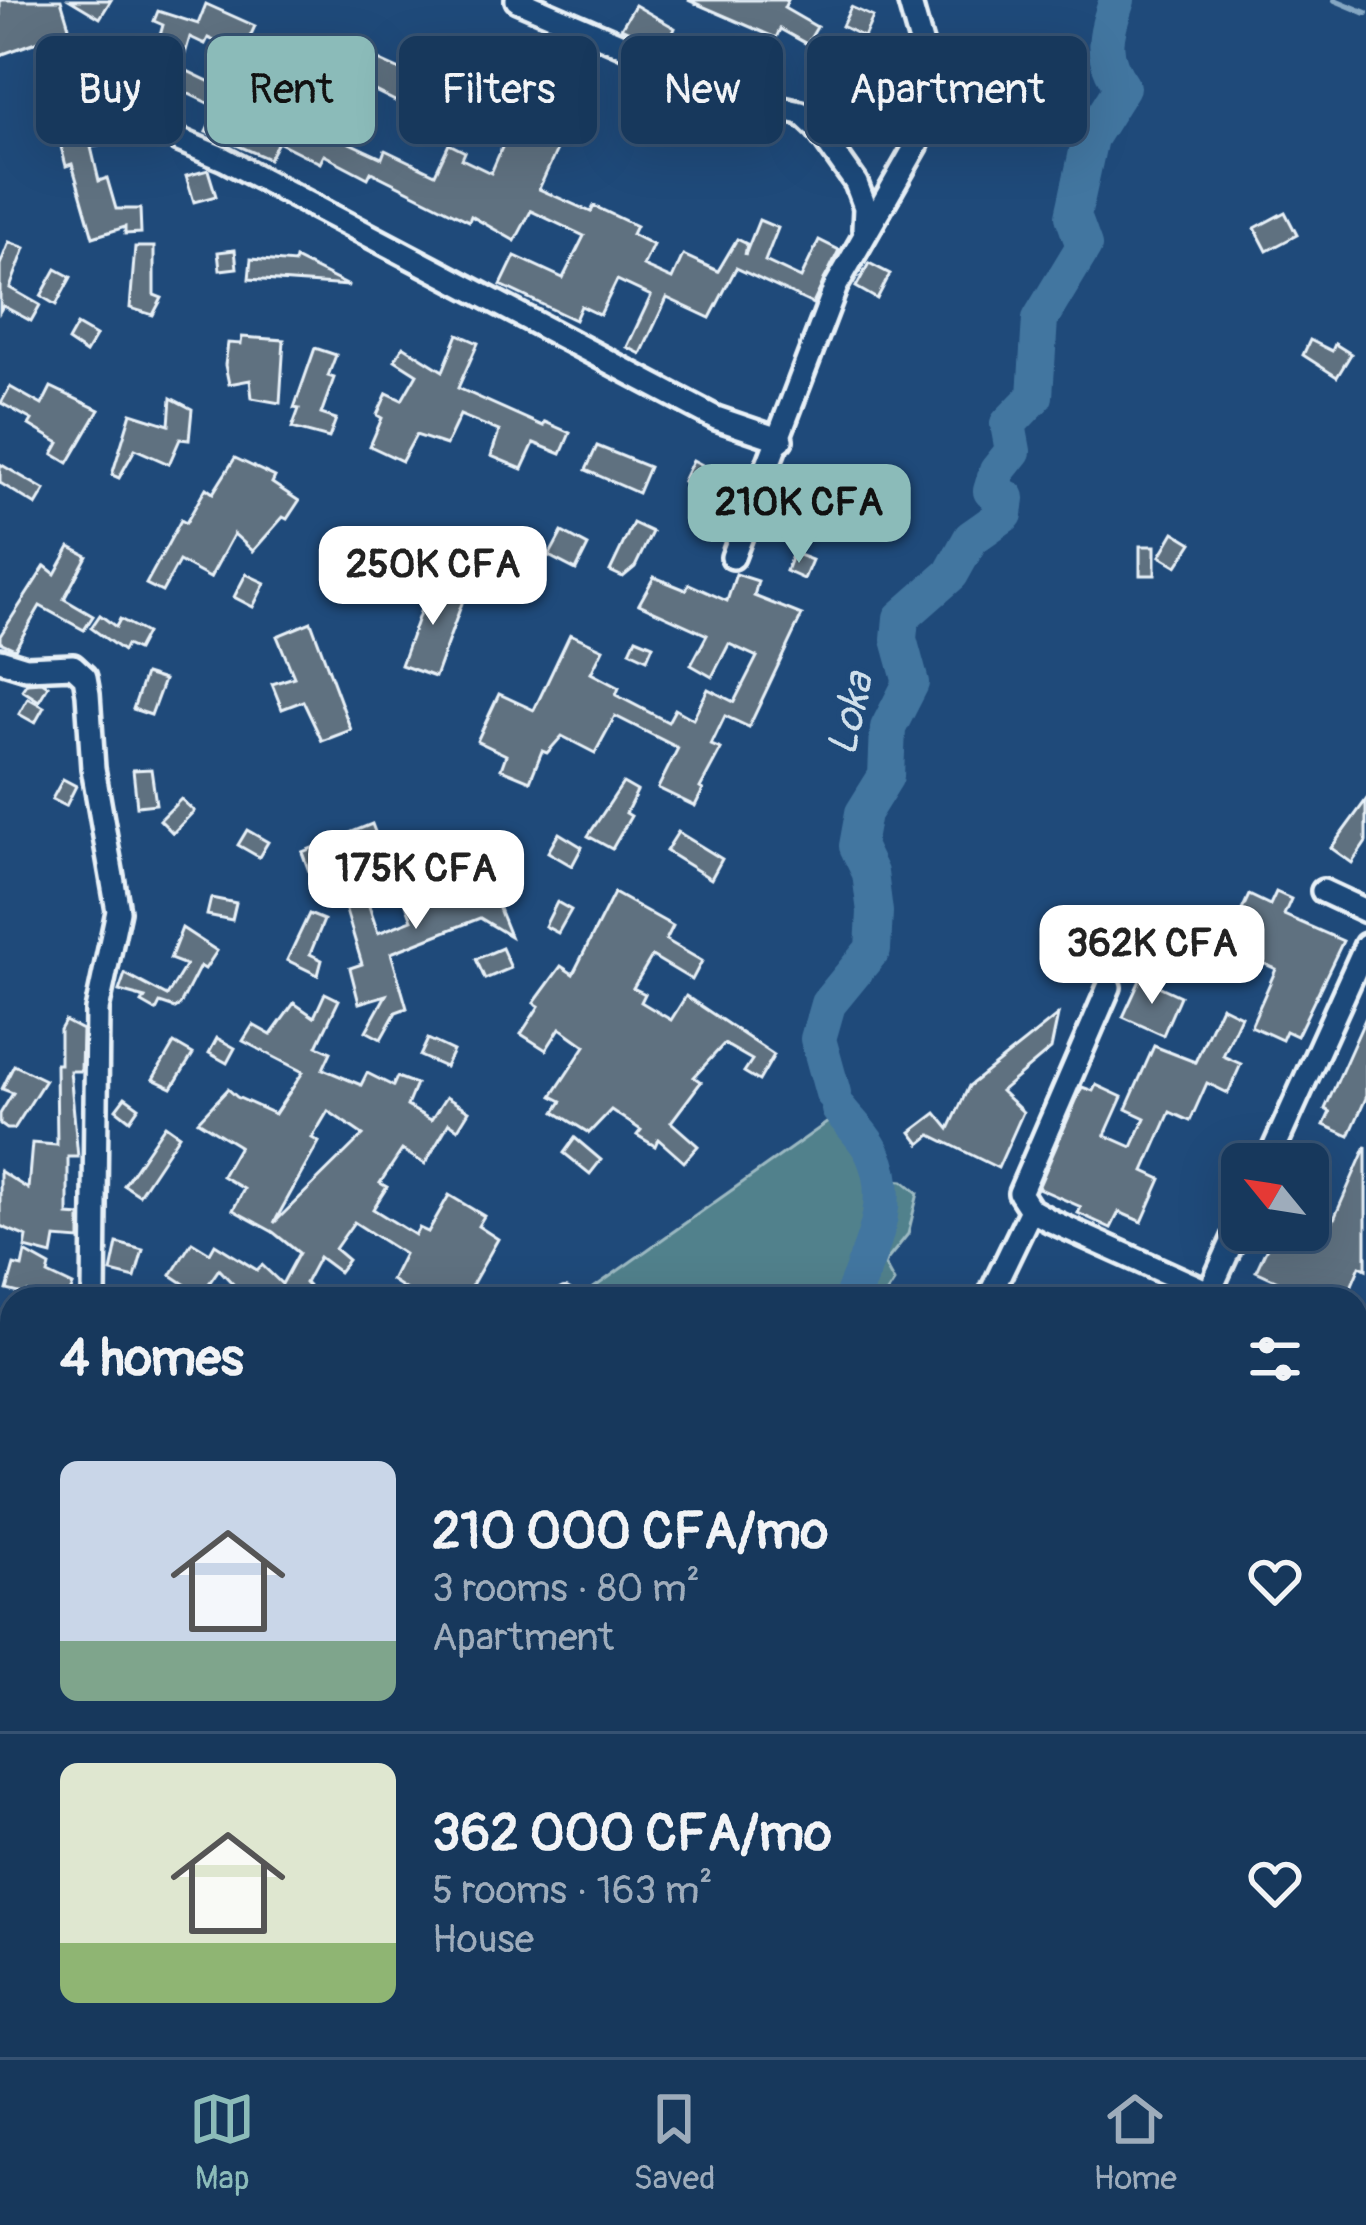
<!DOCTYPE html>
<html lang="en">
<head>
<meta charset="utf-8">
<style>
  body { margin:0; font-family:Pangolin,sans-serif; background:#203f62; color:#f1f3f6; height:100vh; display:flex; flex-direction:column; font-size:45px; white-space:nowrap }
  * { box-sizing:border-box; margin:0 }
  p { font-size:39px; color:#9eacbb }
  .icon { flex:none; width:66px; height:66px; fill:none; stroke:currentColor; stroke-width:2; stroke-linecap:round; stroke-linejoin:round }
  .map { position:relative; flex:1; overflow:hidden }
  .sheet { position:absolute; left:0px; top:1287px; width:1368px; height:771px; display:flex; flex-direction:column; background:#17385c; border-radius:36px 36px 0 0; box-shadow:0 12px 48px #0002,0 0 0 3px #365272 }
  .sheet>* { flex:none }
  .banner { position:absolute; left:36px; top:36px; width:1296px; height:108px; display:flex; gap:24px }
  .needle { width:78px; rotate:300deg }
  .buttons { position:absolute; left:1221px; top:1143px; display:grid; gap:24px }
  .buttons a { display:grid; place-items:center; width:108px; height:108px; border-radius:18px; background:#17385c; box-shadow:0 12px 48px #0002,0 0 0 3px #365272; font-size:60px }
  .price { position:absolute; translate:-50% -102px; padding:0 27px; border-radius:24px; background:#fff; color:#222; font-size:39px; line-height:78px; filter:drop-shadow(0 3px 6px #0008) }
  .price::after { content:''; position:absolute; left:50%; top:72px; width:36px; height:27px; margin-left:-18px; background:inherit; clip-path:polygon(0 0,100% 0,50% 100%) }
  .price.selected { background:#8bbbb9; color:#111 }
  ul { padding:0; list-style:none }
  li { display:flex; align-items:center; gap:36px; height:300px; padding:0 60px }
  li+li { border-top:3px solid #365272 }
  li span { display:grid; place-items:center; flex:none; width:336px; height:240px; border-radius:18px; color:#555 }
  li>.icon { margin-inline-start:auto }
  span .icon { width:144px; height:144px; fill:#fffc; stroke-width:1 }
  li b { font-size:51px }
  h2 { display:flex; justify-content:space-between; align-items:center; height:144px; padding:0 60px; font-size:51px }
  .tag { padding:0 42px; border-radius:18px; background:#17385c; box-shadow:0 12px 48px #0002,0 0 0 3px #365272; font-size:42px; line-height:108px }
  .tag.selected { background:#8bbbb9; color:#111 }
  .dock { display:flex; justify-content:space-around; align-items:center; height:168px; border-top:3px solid #365272; background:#17385c; font-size:33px; color:#9eacbb }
  .dock a { display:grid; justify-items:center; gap:6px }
  .dock .selected { color:#8bbbb9 }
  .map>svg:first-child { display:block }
  .built { fill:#32567c }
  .green { fill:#51818c; stroke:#9cb9c2; stroke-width:3 }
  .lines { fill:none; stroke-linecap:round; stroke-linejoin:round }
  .stream { stroke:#85a7c3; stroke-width:6 }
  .river { stroke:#4376a0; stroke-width:36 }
  .building { fill:#5f7180; stroke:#e8f1f8; stroke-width:3; fill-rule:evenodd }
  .service-casing { stroke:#e8f1f8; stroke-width:20 }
  .minor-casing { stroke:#e8f1f8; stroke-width:30 }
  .service { stroke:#1f4a7a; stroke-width:10 }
  .minor { stroke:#1f4a7a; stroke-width:21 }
  .labels { text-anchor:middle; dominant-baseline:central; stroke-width:10; stroke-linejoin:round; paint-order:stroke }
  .water-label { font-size:42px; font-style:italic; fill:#cfdfeb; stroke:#1f4a7a }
</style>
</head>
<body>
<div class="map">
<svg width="1366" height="2057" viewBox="0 0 1366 2057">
  <rect width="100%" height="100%" fill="#1f4a7a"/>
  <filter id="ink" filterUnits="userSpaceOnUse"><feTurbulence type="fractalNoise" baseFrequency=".00833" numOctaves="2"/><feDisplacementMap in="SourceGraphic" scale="24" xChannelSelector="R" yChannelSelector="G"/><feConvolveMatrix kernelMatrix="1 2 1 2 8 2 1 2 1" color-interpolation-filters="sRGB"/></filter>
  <g filter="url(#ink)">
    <polygon class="built" points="1366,1758 1366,2040 1356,2041 1356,1780"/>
    <polygon class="green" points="835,1117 879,1179 903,1181 918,1193 908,1234 884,1264 894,1282 883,1299 578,1299"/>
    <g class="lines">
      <g class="stream">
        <polyline points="1335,0 1366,13"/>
        <polyline points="655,2046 661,2057"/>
      </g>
      <g class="river">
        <path d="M 833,1093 L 818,1039 L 828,1004 L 873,949 L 875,912 L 870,873 L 857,846 L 863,813 L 886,776 L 888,728 L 911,683 L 899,639 L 901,618 L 951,574 L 971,538 L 1005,514 L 1007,498 L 991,491 L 997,471 L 1013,451 L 1008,424 L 1035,396 L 1040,319 L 1084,246 L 1073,216 L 1090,138 L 1122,87 C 1099,55 1105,36 1117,0"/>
        <path d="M 839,1109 C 850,1123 866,1138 873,1154 C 896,1203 869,1253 851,1299"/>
        <polyline points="634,2057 638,2046"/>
      </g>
    </g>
    <g class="building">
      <polygon points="0,0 61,0 70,30 0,55"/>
      <polygon points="70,0 111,0 100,18"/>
      <polygon points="688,0 788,0 784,8 817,27 807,44 780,29 776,38"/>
      <polygon points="206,4 255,26 242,54 208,38 205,44 190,37 181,68 153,60 163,25 154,21 158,11 198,24"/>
      <polygon points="635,5 675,28 666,48 621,28"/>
      <polygon points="851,7 873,17 864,37 842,26"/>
      <polygon points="374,58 411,75 397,102 361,84"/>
      <polygon points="430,58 446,67 433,92 416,82"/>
      <polygon points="243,66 297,92 287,114 382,158 385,150 435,174 449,144 465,152 462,159 491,173 515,117 532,125 529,132 558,147 539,189 591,212 594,206 636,226 632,234 653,245 643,266 672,279 683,255 718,271 737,239 747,244 745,255 759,220 778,228 765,261 801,278 819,240 839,250 813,304 736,268 710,318 667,298 641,354 627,347 651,296 617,280 600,315 581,306 575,320 501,285 515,256 563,278 584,236 531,211 515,241 471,216 469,221 371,172 368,178 324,155 320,163 278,142 269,159 206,132 218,108 181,90 181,68 233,93"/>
      <polygon points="69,69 84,125 95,72 114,76 104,125 124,122 127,141 91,147 99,181 107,178 116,209 140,209 141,233 125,234 125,227 93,237 72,164 66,166 43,77"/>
      <polygon points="208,170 216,196 194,202 186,176"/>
      <polygon points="1285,212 1297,235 1267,251 1255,228"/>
      <polygon points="9,242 25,248 10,288 40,305 31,321 3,306 0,311 0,265"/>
      <polygon points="135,247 154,247 154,295 162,298 153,315 130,308"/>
      <polygon points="235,250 237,268 220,270 218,252"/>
      <polygon points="251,259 294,263 295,259 349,286 249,279"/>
      <polygon points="869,263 890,274 877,299 856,287"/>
      <polygon points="56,269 71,277 56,305 41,296"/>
      <polygon points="77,325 96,336 86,353 68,341"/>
      <polygon points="458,334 478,343 458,388 543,426 545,422 570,433 561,454 534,443 522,469 491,456 499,431 460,415 446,445 416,435 402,461 370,446 382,418 377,415 387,393 402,400 417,374 395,360 403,346 443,371"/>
      <polygon points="242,337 284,340 280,403 252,398 250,380 229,384 225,365 228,343 241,344"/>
      <polygon points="1310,340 1332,351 1335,344 1351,354 1337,377 1303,355"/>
      <polygon points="315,348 336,355 328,376 334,378 321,414 336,419 329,438 292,428 299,409 294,408"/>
      <polygon points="10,387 42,405 51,387 99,410 68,463 53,454 59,443 29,425 32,420 1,403"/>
      <polygon points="171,398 192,409 189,440 180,439 169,464 135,449 119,478 112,475 131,413 169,425"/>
      <polygon points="597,446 649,467 638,493 586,470"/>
      <polygon points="235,458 275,477 272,483 299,501 287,519 283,517 253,551 234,534 210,578 179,561 162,592 146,584 181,520 186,523 206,488 213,493"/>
      <polygon points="693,460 737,483 726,502 683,481"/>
      <polygon points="0,464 45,490 36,505 0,483"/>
      <polygon points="633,523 652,532 635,567 623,577 610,571"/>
      <polygon points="562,532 588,546 576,570 549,556"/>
      <polygon points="1174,532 1192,543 1177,566 1160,556"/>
      <polygon points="392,541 413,552 397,582 376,571"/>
      <rect x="1140" y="546" width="15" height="29"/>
      <polygon points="70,547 87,556 64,599 93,616 84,630 40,606 15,649 0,642 0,636 45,566 55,574"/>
      <polygon points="793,553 812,560 804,579 786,571"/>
      <polygon points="246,574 265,583 253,607 234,597"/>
      <polygon points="736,574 758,581 754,596 802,615 749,727 725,716 711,745 721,749 700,788 703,790 695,806 658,788 678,748 615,716 595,753 562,736 547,753 542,751 530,781 501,769 506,755 477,741 499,694 534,710 570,634 603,649 591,673 619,688 616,695 668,722 675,709 693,719 708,689 734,702 757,657 729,644 712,677 691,665 707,635 639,604 654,577 686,590 689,584 727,601"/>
      <polygon points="432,579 466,592 435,677 401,665"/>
      <polygon points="100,615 116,627 120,619 146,633 137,650 126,645 123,651 91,628"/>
      <polygon points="311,622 351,730 322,741 303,701 282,709 272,684 294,677 277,636"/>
      <polygon points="636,638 653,645 647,659 630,651"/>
      <polygon points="145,674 164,680 151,715 133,709"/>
      <polygon points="42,682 48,686 39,701 22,690 27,683"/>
      <polygon points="28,698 44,707 35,723 19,714"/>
      <polygon points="151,769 156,804 137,806 133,770"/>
      <polygon points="63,779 76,786 66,806 52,799"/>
      <polygon points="623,783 637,791 626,813 631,816 612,849 588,836"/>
      <polygon points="181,799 194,811 173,833 160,820"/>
      <polygon points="1366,800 1366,842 1352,863 1331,848"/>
      <polygon points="372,824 380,845 310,874 302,852"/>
      <polygon points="247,830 268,842 259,857 238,845"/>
      <polygon points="678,832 722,859 711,879 666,851"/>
      <polygon points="559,833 582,847 572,866 548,852"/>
      <polygon points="473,858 483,881 487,879 510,936 480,918 391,953 407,1008 396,1012 381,1039 366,1031 386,995 359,1003 350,968 362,964 345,907 367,900 378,933 412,920 401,890"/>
      <polygon points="1276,892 1291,899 1284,915 1343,941 1297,1036 1286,1031 1282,1040 1251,1026 1276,969 1247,956 1252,945 1230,936 1249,895 1270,905"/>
      <polygon points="614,893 673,926 666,940 702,961 692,980 652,956 633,988 645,994 641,1002 671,1020 686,996 774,1055 759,1081 744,1072 752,1060 724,1044 694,1077 701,1082 671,1122 698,1146 684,1162 658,1139 655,1146 637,1135 641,1130 611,1110 589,1133 555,1112 562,1101 552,1096 585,1046 560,1028 546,1050 521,1034 539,1006 534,1003 561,966 573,974"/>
      <polygon points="211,898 236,903 232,920 207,915"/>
      <polygon points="557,902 571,910 558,933 545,926"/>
      <polygon points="309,914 324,920 310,954 322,960 318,975 287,960"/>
      <polygon points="182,928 217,951 205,969 200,966 180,1005 175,1008 160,1003 156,1011 142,1003 145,998 119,991 125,974 167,996 186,965 170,959"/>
      <polygon points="502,948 511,968 485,979 476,959"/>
      <polygon points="1141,978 1180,996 1163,1035 1123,1017"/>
      <path d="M 325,993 L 339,1000 L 317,1046 L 331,1052 L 323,1069 L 361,1085 L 367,1073 L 393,1086 L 397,1077 L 416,1084 L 407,1106 L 431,1120 L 446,1097 L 469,1111 L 458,1129 L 449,1123 L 425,1164 L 402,1150 L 380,1183 L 387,1187 L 373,1209 L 415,1235 L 419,1228 L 428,1232 L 449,1195 L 484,1216 L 478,1226 L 498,1239 L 464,1299 L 420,1299 L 391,1280 L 404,1254 L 354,1222 L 335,1249 L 348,1260 L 339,1272 L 319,1257 L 305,1283 L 320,1299 L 247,1299 L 219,1269 L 201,1295 L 171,1275 L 192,1242 L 210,1253 L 215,1244 L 257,1270 L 262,1265 L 282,1284 L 299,1253 L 273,1232 L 233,1210 L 244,1189 L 222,1176 L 239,1146 L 198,1121 L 228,1089 L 237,1097 L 275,1114 L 303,1072 L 243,1041 L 253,1025 L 271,1035 L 294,1003 L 314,1017 ZM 328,1111 L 363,1135 L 274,1223 L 319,1142 L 312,1138 Z"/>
      <polygon points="1221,1006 1241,1016 1223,1056 1241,1064 1228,1093 1207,1083 1190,1121 1170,1112 1144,1171 1161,1179 1142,1222 1119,1212 1111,1228 1078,1213 1081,1207 1038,1188 1082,1087 1093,1091 1096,1085 1122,1097 1105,1135 1132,1147 1145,1118 1126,1109 1154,1046 1195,1062"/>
      <polygon points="1058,1015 1051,1049 1001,1091 1023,1112 998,1168 931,1135 920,1144 911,1132 936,1113 949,1129 969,1086"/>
      <polygon points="1366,1017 1366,1098 1349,1136 1324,1125 1330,1112 1325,1109"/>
      <polygon points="65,1021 82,1030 81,1071 70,1071 78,1157 68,1157 68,1215 80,1216 80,1240 55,1238 52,1255 25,1248 27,1237 0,1226 0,1171 28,1189 32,1143 57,1145 56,1064 60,1064 60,1030"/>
      <polygon points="217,1038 235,1048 227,1063 209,1053"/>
      <polygon points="428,1039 453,1051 445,1067 420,1056"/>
      <polygon points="174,1043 193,1054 172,1088 153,1079"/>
      <polygon points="14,1065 45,1080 14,1129 7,1129 0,1124 0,1114 13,1093 2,1089"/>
      <polygon points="125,1097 139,1107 130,1120 116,1109"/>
      <polygon points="165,1125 179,1135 139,1195 124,1185"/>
      <polygon points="575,1138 601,1160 590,1174 564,1153"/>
      <polygon points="1366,1146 1366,1269 1360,1266 1346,1299 1317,1299 1256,1271 1275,1230 1308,1230 1308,1218 1330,1228"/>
      <polygon points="117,1243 143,1250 135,1278 111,1272"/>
      <polygon points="25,1252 50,1266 48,1274 73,1286 67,1299 43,1299 28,1292 27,1295 7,1290 14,1265 22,1267"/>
    </g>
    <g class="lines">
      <defs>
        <polyline id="service" points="560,1299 565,1296"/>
        <g id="minor">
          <polyline points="517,0 759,104 801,113 817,128 856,183 865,207 864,229"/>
          <polyline points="159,117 179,140 224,159 716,418 781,440"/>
          <polyline points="733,557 836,286 917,144 924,53 909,0"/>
          <polyline points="0,660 26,668 73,666 85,677 88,694 93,768 118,911 97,1010 94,1299"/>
          <polyline points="1323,891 1366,911"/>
          <polyline points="1109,987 1020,1193 1031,1210 1051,1221 1224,1299"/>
          <polyline points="1267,1164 1366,945"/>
          <polyline points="1209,1293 1242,1220"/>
          <polyline points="988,1299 1031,1210"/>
          <polyline points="1356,1357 1366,1361"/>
          <polyline points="0,1395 12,1398"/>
          <polyline points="0,1505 12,1514"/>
          <polyline points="1356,1634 1366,1639"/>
          <polyline points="0,1681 12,1674"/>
          <polyline points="1356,1768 1366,1746"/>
          <polyline points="36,2046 38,2057"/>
          <polyline points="1285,2046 1297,2057"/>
          <polyline points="986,2057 991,2046"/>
          <polyline points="1212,2057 1216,2046"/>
        </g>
      </defs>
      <use href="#service" class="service-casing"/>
      <use href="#minor" class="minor-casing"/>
      <use href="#service" class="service"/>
      <use href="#minor" class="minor"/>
    </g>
  </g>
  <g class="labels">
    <g class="water-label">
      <text transform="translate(851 714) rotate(-77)">Loka</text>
    </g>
  </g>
</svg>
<div class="buttons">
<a><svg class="needle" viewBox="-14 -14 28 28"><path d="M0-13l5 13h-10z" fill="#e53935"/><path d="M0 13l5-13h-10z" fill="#9eacbb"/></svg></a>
</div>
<b class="price selected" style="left:799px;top:566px">210K CFA</b>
<b class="price" style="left:433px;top:628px">250K CFA</b>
<b class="price" style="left:416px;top:932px">175K CFA</b>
<b class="price" style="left:1152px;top:1007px">362K CFA</b>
<div class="banner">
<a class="tag">Buy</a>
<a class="tag selected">Rent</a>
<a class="tag">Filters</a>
<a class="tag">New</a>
<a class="tag">Apartment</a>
</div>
<section class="sheet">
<h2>4 homes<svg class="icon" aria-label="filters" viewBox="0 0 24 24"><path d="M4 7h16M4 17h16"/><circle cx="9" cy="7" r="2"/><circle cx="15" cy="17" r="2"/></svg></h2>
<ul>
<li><span style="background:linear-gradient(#c9d6e8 75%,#7fa58c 0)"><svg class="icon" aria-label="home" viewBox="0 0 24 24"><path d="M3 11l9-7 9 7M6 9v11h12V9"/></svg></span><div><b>210 000 CFA/mo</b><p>3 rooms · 80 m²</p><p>Apartment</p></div><svg class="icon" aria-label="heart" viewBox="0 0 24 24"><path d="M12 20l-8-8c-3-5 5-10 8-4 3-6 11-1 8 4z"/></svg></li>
<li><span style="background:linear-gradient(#dfe7d0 75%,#8fb573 0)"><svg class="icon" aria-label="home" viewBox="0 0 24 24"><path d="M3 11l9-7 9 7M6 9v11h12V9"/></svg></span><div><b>362 000 CFA/mo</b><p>5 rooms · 163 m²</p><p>House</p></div><svg class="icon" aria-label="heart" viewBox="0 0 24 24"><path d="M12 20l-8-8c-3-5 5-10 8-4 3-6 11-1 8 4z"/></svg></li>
</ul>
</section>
</div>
<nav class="dock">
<a class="selected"><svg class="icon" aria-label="map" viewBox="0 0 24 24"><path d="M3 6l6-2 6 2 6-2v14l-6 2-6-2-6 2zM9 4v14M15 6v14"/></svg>Map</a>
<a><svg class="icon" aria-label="saved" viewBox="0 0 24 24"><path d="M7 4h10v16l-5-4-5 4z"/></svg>Saved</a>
<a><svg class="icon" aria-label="home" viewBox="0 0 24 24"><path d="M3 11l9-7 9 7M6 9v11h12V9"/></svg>Home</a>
</nav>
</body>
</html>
